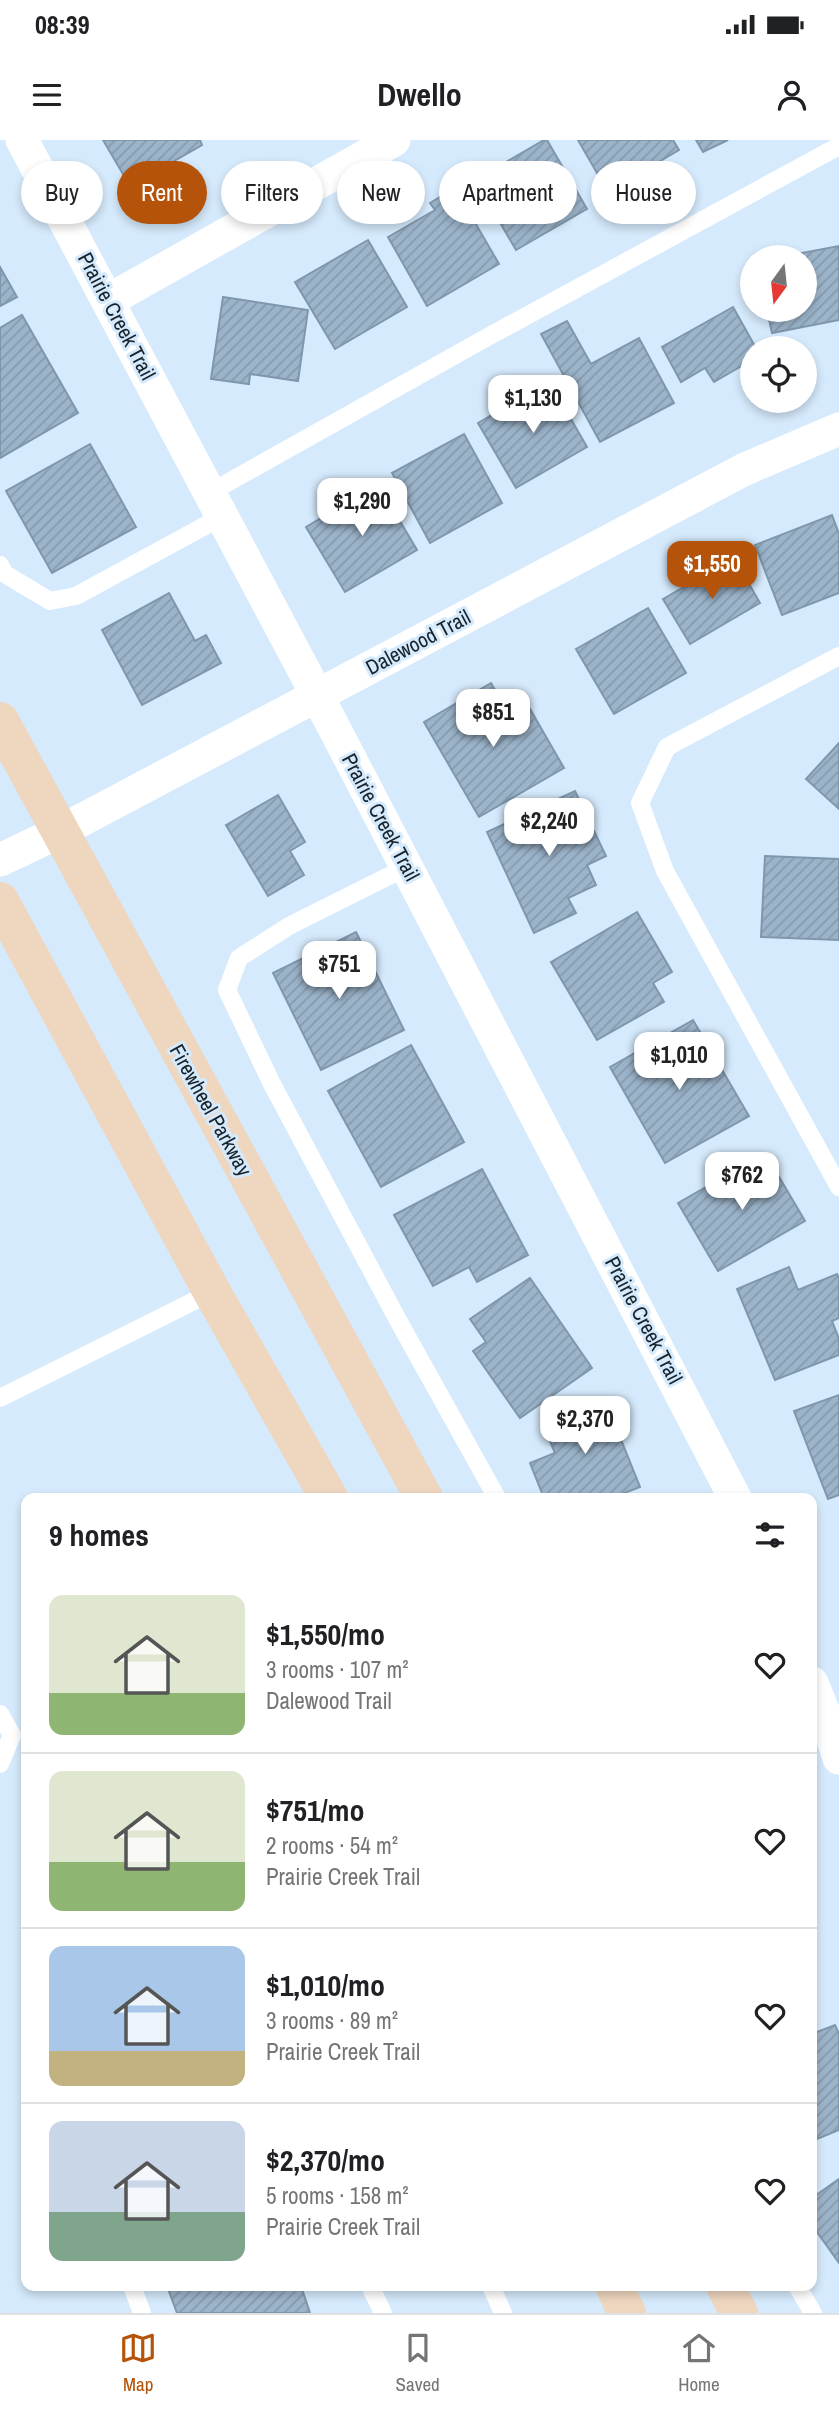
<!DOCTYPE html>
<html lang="en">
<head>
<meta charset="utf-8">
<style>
  body { margin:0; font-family:"Archivo Narrow",sans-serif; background:#f6f6f6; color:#202124; height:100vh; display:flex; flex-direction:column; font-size:26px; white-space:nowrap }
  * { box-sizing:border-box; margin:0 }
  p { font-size:23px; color:#757577 }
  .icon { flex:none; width:38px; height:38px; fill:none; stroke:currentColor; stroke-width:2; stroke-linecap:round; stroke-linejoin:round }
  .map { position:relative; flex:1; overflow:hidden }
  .side { position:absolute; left:21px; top:1353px; width:796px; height:798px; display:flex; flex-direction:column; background:#fff; border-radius:14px; box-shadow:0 4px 10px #0003 }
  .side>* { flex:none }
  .top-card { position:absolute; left:21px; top:21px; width:798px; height:63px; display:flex; gap:14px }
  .needle { width:46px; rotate:195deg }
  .tools { position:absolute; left:740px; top:105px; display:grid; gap:14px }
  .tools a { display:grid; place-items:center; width:77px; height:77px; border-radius:50%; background:#fff; box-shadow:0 4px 10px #0003; font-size:35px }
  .price { position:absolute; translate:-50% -60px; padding:0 16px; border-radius:14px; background:#fff; color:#222; font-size:23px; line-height:46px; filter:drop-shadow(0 2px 4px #0008) }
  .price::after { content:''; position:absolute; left:50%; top:42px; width:21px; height:16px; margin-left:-10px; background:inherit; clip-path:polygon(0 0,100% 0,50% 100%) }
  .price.on { background:#b45309; color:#fff }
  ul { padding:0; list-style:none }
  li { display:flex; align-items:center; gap:21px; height:175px; padding:0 28px }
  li+li { border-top:2px solid #e0e0e0 }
  li span { display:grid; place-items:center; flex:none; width:196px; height:140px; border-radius:14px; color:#555 }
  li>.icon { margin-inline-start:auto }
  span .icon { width:84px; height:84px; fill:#fffc; stroke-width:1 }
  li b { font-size:30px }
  h2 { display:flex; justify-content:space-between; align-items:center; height:84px; padding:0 28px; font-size:30px }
  .tag { padding:0 24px; border-radius:32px; background:#fff; box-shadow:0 4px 10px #0003; font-size:24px; line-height:63px }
  .tag.on { background:#b45309; color:#fff }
  .status { display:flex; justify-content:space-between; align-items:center; height:49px; padding:0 35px; background:#fff; direction:ltr }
  .status svg { height:19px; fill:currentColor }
  header { display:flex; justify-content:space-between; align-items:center; height:91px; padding:0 28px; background:#fff; font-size:32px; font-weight:700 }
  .tab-bar { display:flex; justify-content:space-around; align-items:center; height:98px; border-top:2px solid #e0e0e0; background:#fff; font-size:19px; color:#757577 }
  .tab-bar a { display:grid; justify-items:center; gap:4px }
  .tab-bar .on { color:#b45309 }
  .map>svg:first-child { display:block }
  .building { fill:url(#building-hatch); stroke:#7f97ac; stroke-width:2 }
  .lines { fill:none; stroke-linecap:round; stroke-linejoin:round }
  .lane { stroke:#fff; stroke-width:18 }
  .street { stroke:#fff; stroke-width:33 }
  .secondary { stroke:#eed6bf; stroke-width:38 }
  .labels { text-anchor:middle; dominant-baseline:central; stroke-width:6; stroke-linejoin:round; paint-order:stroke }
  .street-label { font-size:21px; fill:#18222a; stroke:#d5eafc }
</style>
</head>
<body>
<div class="status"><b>08:39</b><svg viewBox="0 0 49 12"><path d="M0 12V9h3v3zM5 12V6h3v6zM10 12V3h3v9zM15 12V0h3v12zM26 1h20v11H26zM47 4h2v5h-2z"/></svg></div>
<header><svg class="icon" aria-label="menu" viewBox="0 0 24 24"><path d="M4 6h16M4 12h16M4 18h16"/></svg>Dwello<svg class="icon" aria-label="person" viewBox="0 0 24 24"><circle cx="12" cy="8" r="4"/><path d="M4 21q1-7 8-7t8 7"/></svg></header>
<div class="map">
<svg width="839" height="2173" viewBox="0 0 839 2173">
  <defs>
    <pattern id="building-hatch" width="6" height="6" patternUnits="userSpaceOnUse" patternTransform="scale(1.75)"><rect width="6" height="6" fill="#9cb4ca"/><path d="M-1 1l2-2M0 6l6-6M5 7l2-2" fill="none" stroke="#869aae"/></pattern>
  </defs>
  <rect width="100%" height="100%" fill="#d5eafc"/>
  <g class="building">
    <polygon points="103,0 200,0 202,5 155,32 162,44 137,58"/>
    <polygon points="544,0 547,0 587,69 516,110 475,40"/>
    <polygon points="578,0 673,0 679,10 608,52"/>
    <polygon points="696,0 728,0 703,12"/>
    <polygon points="455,48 499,124 427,166 388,97 435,70 430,63"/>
    <polygon points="368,100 407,167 335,209 295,142"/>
    <polygon points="839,106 839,180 772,193 767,170 805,170 805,117 781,117"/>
    <polygon points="0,127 17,157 0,166"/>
    <polygon points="223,157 308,170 298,241 250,234 249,244 211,239"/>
    <polygon points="733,167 756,208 752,208 752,220 714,242 705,228 681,242 662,207"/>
    <polygon points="22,175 78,273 0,318 0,188"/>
    <polygon points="567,181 591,224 639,198 674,263 600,302 541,194"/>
    <polygon points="549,241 587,307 516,348 478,283"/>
    <polygon points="464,294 502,363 430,403 392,333"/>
    <polygon points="90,304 136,387 52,433 6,351"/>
    <polygon points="378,344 417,410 345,452 306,387"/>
    <polygon points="832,375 839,394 839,453 782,475 755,405"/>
    <polygon points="734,418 760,463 690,504 663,459"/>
    <polygon points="169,453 195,501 206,495 221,523 142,565 102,490"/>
    <polygon points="648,468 686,533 614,574 576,509"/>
    <polygon points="491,543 508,573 526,562 564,628 479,677 424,582"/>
    <polygon points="839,603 839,669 806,639"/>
    <polygon points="575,651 606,716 587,725 596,745 568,758 576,773 534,793 487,692"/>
    <polygon points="278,655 305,702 290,711 304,735 268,756 226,685"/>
    <polygon points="765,716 839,719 839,800 761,797"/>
    <polygon points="637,772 672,832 653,843 664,862 597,900 551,822"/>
    <polygon points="356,792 404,890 321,930 273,833"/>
    <polygon points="693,880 749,976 665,1023 610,927"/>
    <polygon points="411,905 464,1002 381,1047 328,951"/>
    <polygon points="765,1013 805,1081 718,1131 678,1063"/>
    <polygon points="482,1029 528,1115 477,1142 469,1127 433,1146 394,1075"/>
    <polygon points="789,1127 798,1150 837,1134 839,1138 839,1178 832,1181 839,1199 839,1215 775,1240 737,1149"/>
    <polygon points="530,1138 592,1228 520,1278 473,1211 486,1202 470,1179"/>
    <polygon points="839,1255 839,1355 828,1359 794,1271"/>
    <polygon points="604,1257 640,1347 612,1358 544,1358 530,1323 555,1313 542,1282"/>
    <polygon points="835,1885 839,1894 839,1990 812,2001 812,1894"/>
    <polygon points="839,2039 839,2123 812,2085 812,2058"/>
    <polygon points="167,2146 301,2146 310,2173 177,2173"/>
  </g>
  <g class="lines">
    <g class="lane">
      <polyline points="211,352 484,199 839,6"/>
      <polyline points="0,425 5,434 50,461 76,456 223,376"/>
      <polyline points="839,516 667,607 640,663 665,731 839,1047"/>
      <polyline points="407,727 289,786 239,818 227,850 272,944 399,1182 497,1358"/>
      <polyline points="0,1258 212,1152"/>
      <polyline points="0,1574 12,1595 0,1624"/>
      <polyline points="132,2146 142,2173"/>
      <polyline points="370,2146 383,2173"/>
      <polyline points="491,2146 503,2173"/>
      <polyline points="797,2146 813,2173"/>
    </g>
    <g class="street">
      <polyline points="22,0 317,555 735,1358"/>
      <polyline points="109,160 394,0"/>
      <polyline points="0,720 59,692 743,330 839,289"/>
      <polyline points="812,1543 827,1580 839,1618"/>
    </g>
    <g class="secondary">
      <polyline points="0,581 424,1358"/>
      <polyline points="0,761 212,1152 329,1358"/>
      <polyline points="614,2146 627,2173"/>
      <polyline points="725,2146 739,2173"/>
    </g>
  </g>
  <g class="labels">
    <g class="street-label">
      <text transform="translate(117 176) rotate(62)">Prairie Creek Trail</text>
      <text transform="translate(418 502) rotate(-28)">Dalewood Trail</text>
      <text transform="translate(381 677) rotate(62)">Prairie Creek Trail</text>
      <text transform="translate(211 970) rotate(61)">Firewheel Parkway</text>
      <text transform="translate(644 1180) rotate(62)">Prairie Creek Trail</text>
    </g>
  </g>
</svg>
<div class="tools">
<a><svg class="needle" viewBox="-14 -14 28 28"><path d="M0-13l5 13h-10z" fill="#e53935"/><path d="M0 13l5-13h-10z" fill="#757577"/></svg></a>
<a><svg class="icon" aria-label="locate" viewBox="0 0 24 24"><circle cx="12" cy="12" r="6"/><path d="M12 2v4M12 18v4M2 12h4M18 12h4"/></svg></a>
</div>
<b class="price" style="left:533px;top:295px">$1,130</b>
<b class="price" style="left:362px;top:398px">$1,290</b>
<b class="price on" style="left:712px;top:461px">$1,550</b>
<b class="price" style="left:493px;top:609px">$851</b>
<b class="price" style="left:549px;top:718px">$2,240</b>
<b class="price" style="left:339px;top:861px">$751</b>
<b class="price" style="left:679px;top:952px">$1,010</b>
<b class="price" style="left:742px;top:1072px">$762</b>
<b class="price" style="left:585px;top:1316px">$2,370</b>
<div class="top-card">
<a class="tag">Buy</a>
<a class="tag on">Rent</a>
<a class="tag">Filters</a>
<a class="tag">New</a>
<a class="tag">Apartment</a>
<a class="tag">House</a>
</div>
<section class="side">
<h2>9 homes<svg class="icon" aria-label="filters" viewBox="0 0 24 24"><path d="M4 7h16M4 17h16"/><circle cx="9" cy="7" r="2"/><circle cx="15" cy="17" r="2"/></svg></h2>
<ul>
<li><span style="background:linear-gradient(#dfe7d0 70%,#8fb573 0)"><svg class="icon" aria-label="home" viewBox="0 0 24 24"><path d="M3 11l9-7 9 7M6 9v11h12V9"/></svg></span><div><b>$1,550/mo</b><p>3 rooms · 107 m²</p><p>Dalewood Trail</p></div><svg class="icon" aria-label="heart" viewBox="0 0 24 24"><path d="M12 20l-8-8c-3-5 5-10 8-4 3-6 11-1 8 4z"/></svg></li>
<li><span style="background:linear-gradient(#dfe7d0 65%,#8fb573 0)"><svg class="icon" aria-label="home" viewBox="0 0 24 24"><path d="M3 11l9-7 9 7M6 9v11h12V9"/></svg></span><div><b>$751/mo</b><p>2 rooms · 54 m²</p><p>Prairie Creek Trail</p></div><svg class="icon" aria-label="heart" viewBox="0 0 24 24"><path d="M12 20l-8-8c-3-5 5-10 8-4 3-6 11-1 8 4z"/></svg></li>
<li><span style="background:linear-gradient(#a9c7e8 75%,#c2b280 0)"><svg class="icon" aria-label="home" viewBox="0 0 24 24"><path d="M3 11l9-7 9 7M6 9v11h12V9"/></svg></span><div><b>$1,010/mo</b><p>3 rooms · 89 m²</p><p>Prairie Creek Trail</p></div><svg class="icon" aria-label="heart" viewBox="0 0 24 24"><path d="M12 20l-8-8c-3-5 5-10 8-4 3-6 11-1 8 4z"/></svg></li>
<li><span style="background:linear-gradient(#c9d6e8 65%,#7fa58c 0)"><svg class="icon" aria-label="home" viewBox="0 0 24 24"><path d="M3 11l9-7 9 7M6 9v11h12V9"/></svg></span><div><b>$2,370/mo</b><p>5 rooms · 158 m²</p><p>Prairie Creek Trail</p></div><svg class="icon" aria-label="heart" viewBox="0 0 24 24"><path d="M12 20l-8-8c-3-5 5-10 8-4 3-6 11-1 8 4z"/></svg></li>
</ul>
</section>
</div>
<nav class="tab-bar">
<a class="on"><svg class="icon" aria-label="map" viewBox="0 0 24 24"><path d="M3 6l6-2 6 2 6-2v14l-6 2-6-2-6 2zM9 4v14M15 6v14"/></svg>Map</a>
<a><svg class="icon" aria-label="saved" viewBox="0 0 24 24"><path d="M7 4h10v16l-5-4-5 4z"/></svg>Saved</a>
<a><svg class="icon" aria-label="home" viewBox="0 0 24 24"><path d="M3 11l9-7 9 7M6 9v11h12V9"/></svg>Home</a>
</nav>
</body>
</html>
